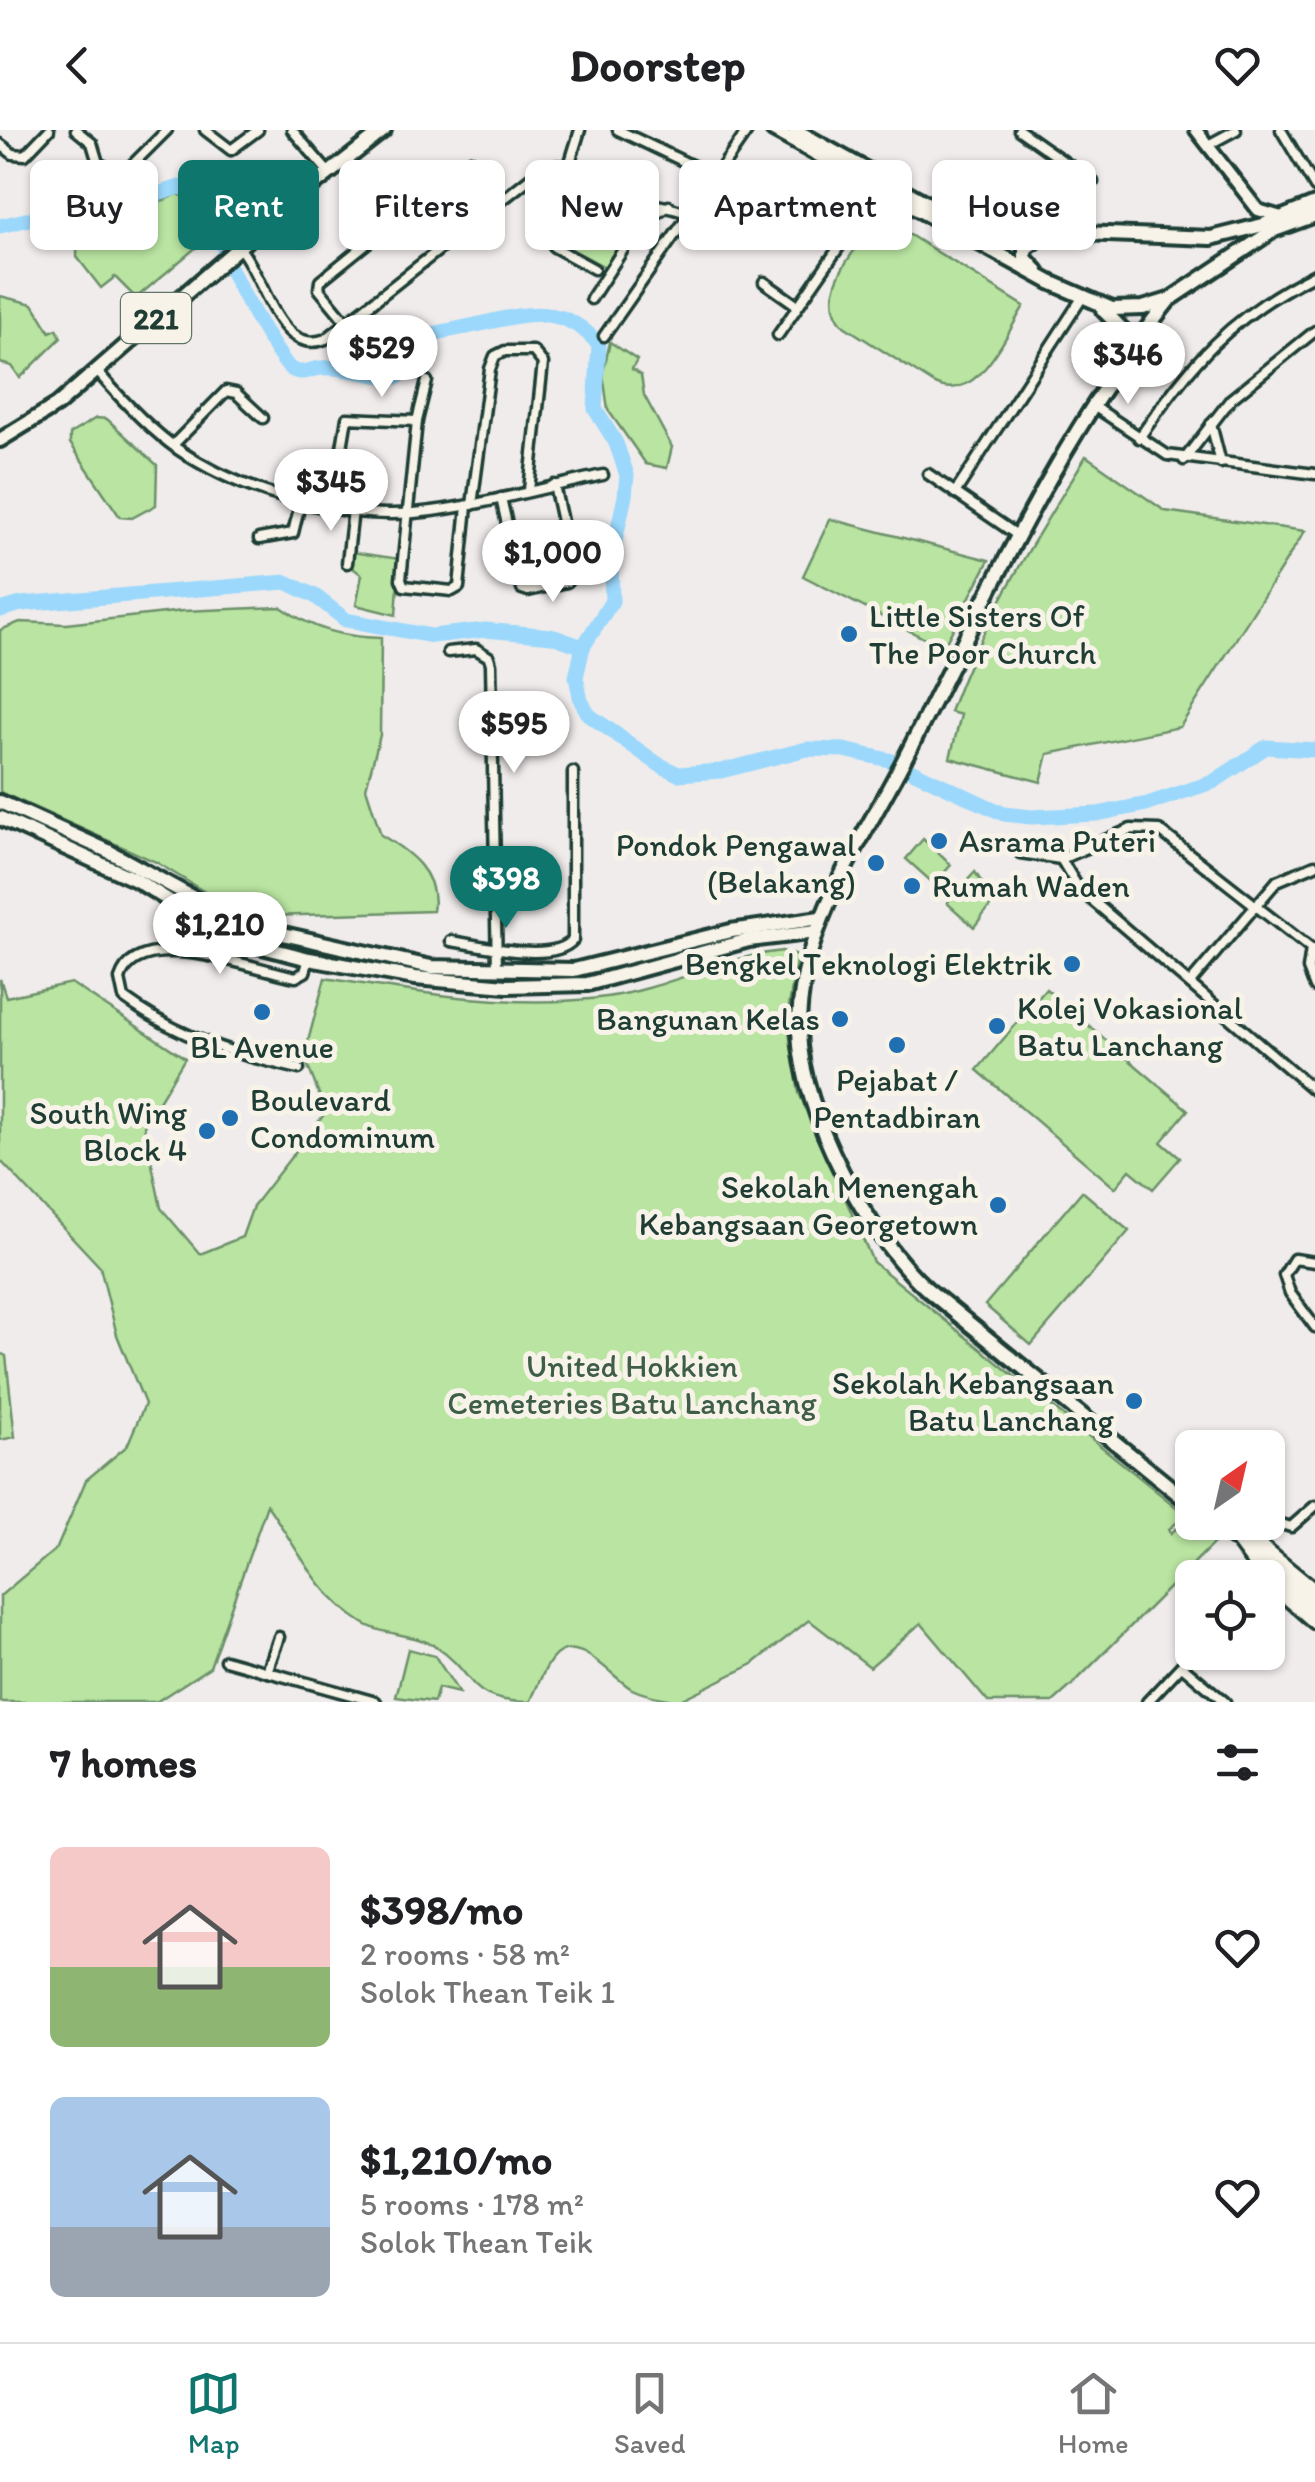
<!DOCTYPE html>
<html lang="en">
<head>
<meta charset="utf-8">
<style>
  body { margin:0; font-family:Itim,sans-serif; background:#f2f2f2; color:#202124; height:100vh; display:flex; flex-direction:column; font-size:38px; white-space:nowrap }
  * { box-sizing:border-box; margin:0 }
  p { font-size:32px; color:#757577 }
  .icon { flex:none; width:55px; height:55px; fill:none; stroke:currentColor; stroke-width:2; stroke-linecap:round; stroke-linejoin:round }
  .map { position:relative; height:1572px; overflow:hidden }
  .drawer { display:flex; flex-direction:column; background:#fff; flex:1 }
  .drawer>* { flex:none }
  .hud { position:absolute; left:30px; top:30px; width:1255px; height:90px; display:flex; gap:20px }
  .needle { width:65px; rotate:34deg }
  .tools { position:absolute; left:1175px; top:1300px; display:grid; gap:20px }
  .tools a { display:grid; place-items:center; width:110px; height:110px; border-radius:15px; background:#fff; box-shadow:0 2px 8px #0004; font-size:50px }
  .price { position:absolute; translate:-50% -85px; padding:0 22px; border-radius:35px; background:#fff; color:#222; font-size:32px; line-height:65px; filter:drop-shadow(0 2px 5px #0008) }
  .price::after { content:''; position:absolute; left:50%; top:60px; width:30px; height:22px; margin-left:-15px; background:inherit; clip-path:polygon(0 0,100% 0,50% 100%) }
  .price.selected { background:#0f766e; color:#fff }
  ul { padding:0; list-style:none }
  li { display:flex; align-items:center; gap:30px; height:250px; padding:0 50px }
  li span { display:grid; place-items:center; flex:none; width:280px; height:200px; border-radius:15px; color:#555 }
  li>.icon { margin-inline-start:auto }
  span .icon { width:120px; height:120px; fill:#fffc; stroke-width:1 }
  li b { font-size:42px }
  h2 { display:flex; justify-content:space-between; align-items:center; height:120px; padding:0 50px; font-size:42px }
  .pill { padding:0 35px; border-radius:15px; background:#fff; box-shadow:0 2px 8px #0004; font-size:35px; line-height:90px }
  .pill.selected { background:#0f766e; color:#fff }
  header { display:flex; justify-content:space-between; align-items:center; height:130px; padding:0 50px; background:#fff; font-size:45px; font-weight:700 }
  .dock { display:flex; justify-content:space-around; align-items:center; height:140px; border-top:2px solid #e0e0e0; background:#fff; font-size:28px; color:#757577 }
  .dock a { display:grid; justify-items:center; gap:5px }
  .dock .selected { color:#0f766e }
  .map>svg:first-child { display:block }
  .green { fill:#b9e4a1; stroke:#6c906a; stroke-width:2.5 }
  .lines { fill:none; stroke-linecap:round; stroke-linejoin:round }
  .river { stroke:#9bd8fc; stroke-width:15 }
  .minor-casing { stroke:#1f3d34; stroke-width:15 }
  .tertiary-casing { stroke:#1f3d34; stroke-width:18 }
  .primary-casing { stroke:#1f3d34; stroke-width:20 }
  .trunk-casing { stroke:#1f3d34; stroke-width:21 }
  .minor { stroke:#f7f3e8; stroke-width:8 }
  .tertiary { stroke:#f7f3e8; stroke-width:10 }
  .primary { stroke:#f7f3e8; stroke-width:12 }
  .trunk { stroke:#f7f3e8; stroke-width:14 }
  .poi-dot { fill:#1f6fb2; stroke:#f7f3e8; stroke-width:4 }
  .labels { text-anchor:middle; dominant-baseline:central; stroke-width:10; stroke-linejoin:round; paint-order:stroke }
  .shield { fill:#f7f3e8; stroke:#60746a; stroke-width:2.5 }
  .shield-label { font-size:30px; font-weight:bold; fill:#1f3d34 }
  .poi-label { font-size:32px; fill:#1f3d34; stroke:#f7f3e8; text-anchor:end }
  .park-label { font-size:32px; fill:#3e5e4a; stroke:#f7f3e8 }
</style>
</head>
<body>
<header><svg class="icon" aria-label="back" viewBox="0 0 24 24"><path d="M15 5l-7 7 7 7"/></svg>Doorstep<svg class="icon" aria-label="heart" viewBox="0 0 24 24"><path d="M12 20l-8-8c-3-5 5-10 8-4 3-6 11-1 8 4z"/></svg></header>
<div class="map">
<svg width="1315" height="1572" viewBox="0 0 1315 1572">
  <rect width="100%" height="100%" fill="#f0eceb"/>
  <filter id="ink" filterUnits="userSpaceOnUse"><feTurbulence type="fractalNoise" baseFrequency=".01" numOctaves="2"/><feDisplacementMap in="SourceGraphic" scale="20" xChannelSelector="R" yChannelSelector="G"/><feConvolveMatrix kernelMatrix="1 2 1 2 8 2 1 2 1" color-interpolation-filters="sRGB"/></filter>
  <g filter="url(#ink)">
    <g class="green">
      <polygon points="571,61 635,92 605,137 555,110"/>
      <polygon points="178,64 215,82 218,99 136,168 115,147 101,158 77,127 78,89 90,86 96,71 162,71"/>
      <path d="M 886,90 L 1024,176 C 1005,206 977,277 933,253 L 844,196 C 813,162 856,121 875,91 L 883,95 Z"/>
      <polygon points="0,166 33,174 50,202 57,199 61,208 20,248 12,236 0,233"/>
      <polygon points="610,212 637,230 632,239 641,245 644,265 672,317 667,338 646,334 608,280 603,243"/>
      <polygon points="96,288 107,289 157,335 156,375 132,388 120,387 70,313 70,304"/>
      <path d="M 1086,326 L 1165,381 L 1305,401 L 1180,597 L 1048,624 L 1041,652 L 950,628 L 961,585 L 950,582 C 983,490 1036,408 1086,326 Z"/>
      <polygon points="830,389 989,430 943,518 803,446"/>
      <polygon points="351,422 400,429 396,485 356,475 362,445 350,436"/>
      <path d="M 281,477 C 314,500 342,507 381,508 L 380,605 L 366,658 L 381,705 C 410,722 439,743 433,781 L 268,786 L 221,772 L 156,732 L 0,662 L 0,500 L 20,492 L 66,494 L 183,481 Z"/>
      <polygon points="923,709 951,735 934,754 906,729"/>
      <polygon points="975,742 994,771 974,797 947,773"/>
      <path d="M 782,821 L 797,826 L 787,889 L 799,963 L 873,1132 L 1186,1385 L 1169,1399 L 1171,1403 L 1177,1398 L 1187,1407 L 1198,1395 L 1216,1411 L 1072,1555 L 1053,1572 L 988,1572 L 921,1493 L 870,1537 L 809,1490 L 753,1534 L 678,1571 C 663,1568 646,1566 632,1559 C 612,1548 576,1499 552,1529 C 542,1541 537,1559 530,1572 C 464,1572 479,1545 436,1517 C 415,1503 384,1506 363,1493 C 317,1465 297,1417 267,1375 L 210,1537 L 156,1572 L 0,1572 L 0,1466 L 57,1418 L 86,1350 L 127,1316 L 145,1274 L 117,1205 L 100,1137 L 0,1030 L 0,849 L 6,867 L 71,853 L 185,928 L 144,996 L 161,1078 L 200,1124 L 242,1107 L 253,1076 L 326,982 L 304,926 L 325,848 C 413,862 516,880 606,867 C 667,859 721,827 782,821 Z"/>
      <polygon points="1046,859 1188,980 1161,1012 1180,1028 1153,1059 1130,1040 1115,1058 977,940"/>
      <polygon points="1082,1061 1129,1101 1031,1215 985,1175"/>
      <polygon points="0,1223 6,1226 15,1307 0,1310"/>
      <polygon points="408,1519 435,1526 459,1563 438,1558 434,1572 396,1567"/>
    </g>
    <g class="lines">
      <g class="river">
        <path d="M 0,96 L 38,87 L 98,59 L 161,63 L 180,57 L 210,68 L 221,79 C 224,94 221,111 225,125 C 227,138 281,234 291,239 C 303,246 309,239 321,238 C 344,235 372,248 398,247 L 405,239 L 406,217 L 415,209 C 430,204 445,201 461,198 C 512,189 558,165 599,215 L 595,279 L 616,313 L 627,345 L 625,366 L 611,430 L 612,471 L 583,517 L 576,547 L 581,571 L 589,585 L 658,634 L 678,644 L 721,641 L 807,619 L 844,620 L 889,630 L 1004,684 L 1031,687 L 1097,684 L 1147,674 L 1213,652 L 1266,617 L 1315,620"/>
        <polyline points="0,480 21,474 286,452 315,466 346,490 432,506 485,500 552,506 583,517"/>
      </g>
      <defs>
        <g id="minor">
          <polyline points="76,0 92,13 98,33 122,45 167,0"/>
          <polyline points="205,0 231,20 258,0"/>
          <polyline points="292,0 329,43"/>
          <polyline points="580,0 547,107 554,117 594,139"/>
          <polyline points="618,0 716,47"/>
          <polyline points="1019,0 1093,52"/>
          <polyline points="1281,0 1315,57"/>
          <polyline points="0,14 13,24 25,25 49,0"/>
          <polyline points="1208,15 1236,0"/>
          <path d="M 238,116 C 265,146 278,228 326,209 L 544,37 C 588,30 588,53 622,66 C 644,74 667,75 690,84"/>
          <polyline points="764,152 798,176"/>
          <polyline points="591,169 639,95 669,76"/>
          <polyline points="347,193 319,159 320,151 470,30"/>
          <polyline points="778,205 880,58"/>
          <polyline points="604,206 748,0"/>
          <path d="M 96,240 C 120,268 149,299 179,320 C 242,363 339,389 414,383 C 478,377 540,358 603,345"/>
          <polyline points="427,251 417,291 401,449 404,456 452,461 459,457 467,376"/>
          <polyline points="1095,277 1167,325 1315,344"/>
          <polyline points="1211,294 1221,333"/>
          <path d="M 1139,308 C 1194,230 1228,188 1315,144"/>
          <polyline points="173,315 226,261 236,263 263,288"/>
          <polyline points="1184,330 1231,269 1315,201"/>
          <polyline points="928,344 1017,405"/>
          <polyline points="955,363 1082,168"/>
          <polyline points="501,368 522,459 528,461 567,452 573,442 554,355"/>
          <polyline points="472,375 490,239 495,226 505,221 533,221 543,233 529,360"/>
          <polyline points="332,377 347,288 417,291"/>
          <polyline points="259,409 293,403 301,370"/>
          <polyline points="347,433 353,380"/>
          <polyline points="448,522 476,519 489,527 491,534 497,840"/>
          <polyline points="1020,723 1061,729 1131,699 1159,700 1311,819"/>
          <polyline points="1061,729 1079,759 1315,961"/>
          <path d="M 451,811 C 481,815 552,834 573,810 L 573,642"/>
          <polyline points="1311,819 1308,839 1315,857"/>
          <polyline points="1190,853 1277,751 1315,735"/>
          <path d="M 299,939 C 234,924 179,908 124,868 L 120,849 C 137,793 256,840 296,847 L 305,842 L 309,829"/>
          <polyline points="1315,1132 1294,1129 1284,1145 1290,1163 1315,1197"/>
          <polyline points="1268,1390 1291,1397 1315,1376"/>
          <polyline points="1248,1409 1260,1392"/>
          <polyline points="225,1530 376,1572"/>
          <polyline points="1182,1536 1225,1572"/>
          <polyline points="267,1542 279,1507"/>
          <polyline points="1147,1572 1194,1522"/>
        </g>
        <polyline id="tertiary" points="1196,0 1258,80 1278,86"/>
        <g id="primary">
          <polyline points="773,0 1050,152 1112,179 1143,178 1169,170 1274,100 1315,85"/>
          <polyline points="795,0 964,94 981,99 1211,108 1263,95 1315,74"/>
          <polyline points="1037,141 1025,128 1025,119 1044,105"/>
          <path d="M 1169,170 C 1059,306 987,468 908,622 C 863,712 798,796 799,901 C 801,983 868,1107 928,1160 L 1192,1375"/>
          <polyline points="1103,180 1126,203 1126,224"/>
          <polyline points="0,310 57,275 277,84 384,0"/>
          <polyline points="0,672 108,721 243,795 431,837 574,840 731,801 820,788"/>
          <polyline points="0,688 136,750 205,793 247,813 309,829 415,848 507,856 587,854 749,810 816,802"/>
          <polyline points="1214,1392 1233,1408"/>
          <polyline points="1253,1423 1315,1477"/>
        </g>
        <g id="trunk">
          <polyline points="1225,1402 1259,1416 1315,1462"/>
          <polyline points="1240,1413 1266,1448"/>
          <polyline points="1268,1450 1315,1491"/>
        </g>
      </defs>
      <use href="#minor" class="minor-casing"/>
      <use href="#tertiary" class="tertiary-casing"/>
      <use href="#primary" class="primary-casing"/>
      <use href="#trunk" class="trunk-casing"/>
      <use href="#minor" class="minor"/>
      <use href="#tertiary" class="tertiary"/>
      <use href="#primary" class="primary"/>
      <use href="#trunk" class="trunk"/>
    </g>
  </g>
  <g class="poi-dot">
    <circle cx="849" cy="504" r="10"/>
    <circle cx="939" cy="711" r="10"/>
    <circle cx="876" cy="733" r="10"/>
    <circle cx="912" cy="756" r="10"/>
    <circle cx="1072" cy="834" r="10"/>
    <circle cx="262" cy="882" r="10"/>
    <circle cx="840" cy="889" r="10"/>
    <circle cx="997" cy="896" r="10"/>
    <circle cx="897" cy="915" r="10"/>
    <circle cx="230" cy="988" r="10"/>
    <circle cx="207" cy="1001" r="10"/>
    <circle cx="998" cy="1075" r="10"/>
    <circle cx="1134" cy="1271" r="10"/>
  </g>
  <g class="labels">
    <rect class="shield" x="121" y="163" width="70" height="50" rx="8"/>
    <g class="shield-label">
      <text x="156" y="188">221</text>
    </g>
    <g class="poi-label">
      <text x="869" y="486" text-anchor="start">Little Sisters Of<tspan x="869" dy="37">The Poor Church</tspan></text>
      <text x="959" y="711" text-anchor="start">Asrama Puteri</text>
      <text x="856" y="715">Pondok Pengawal<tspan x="856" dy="37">(Belakang)</tspan></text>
      <text x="932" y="756" text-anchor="start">Rumah Waden</text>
      <text x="1052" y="834">Bengkel Teknologi Elektrik</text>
      <text x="1017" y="878" text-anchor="start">Kolej Vokasional<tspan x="1017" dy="37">Batu Lanchang</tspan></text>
      <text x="820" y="889">Bangunan Kelas</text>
      <text x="262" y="917" text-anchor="middle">BL Avenue</text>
      <text x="897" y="950" text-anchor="middle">Pejabat /<tspan x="897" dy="37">Pentadbiran</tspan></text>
      <text x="250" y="970" text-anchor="start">Boulevard<tspan x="250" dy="37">Condominum</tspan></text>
      <text x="187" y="983">South Wing<tspan x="187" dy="37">Block 4</tspan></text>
      <text x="978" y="1057">Sekolah Menengah<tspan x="978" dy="37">Kebangsaan Georgetown</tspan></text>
      <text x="1114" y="1253">Sekolah Kebangsaan<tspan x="1114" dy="37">Batu Lanchang</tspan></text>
    </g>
    <g class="park-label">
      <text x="632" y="1236">United Hokkien<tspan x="632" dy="37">Cemeteries Batu Lanchang</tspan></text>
    </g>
  </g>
</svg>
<div class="tools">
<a><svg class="needle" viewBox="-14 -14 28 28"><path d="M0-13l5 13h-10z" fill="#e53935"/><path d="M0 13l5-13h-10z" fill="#757577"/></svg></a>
<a><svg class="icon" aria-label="locate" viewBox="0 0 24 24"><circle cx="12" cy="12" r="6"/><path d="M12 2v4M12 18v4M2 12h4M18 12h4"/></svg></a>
</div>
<b class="price" style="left:382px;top:270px">$529</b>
<b class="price" style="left:1128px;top:277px">$346</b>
<b class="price" style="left:331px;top:404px">$345</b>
<b class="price" style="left:553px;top:475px">$1,000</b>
<b class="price" style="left:514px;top:646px">$595</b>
<b class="price selected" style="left:506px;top:801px">$398</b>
<b class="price" style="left:220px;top:847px">$1,210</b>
<div class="hud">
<a class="pill">Buy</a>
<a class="pill selected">Rent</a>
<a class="pill">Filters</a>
<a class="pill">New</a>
<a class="pill">Apartment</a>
<a class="pill">House</a>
</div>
</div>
<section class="drawer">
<h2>7 homes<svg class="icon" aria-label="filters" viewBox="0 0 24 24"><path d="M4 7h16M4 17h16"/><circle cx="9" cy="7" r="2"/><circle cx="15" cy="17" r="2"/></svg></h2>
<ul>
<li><span style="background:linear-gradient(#f6c9c9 60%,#8fb573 0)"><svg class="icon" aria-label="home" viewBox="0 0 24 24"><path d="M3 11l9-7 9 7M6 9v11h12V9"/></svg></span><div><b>$398/mo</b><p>2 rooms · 58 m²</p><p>Solok Thean Teik 1</p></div><svg class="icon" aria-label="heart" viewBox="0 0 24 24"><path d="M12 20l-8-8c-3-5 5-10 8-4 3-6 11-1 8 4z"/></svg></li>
<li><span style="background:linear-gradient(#a9c7e8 65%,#9aa5b1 0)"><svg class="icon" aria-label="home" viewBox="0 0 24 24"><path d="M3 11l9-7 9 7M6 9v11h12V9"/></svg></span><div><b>$1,210/mo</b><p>5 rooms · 178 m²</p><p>Solok Thean Teik</p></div><svg class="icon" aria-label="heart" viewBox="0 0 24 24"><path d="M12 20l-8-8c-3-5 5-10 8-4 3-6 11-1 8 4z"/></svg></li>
</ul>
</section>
<nav class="dock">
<a class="selected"><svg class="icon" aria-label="map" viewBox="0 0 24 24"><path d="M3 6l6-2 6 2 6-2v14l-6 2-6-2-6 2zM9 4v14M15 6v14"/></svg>Map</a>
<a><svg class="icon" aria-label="saved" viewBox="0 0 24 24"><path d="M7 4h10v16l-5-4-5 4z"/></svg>Saved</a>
<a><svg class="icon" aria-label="home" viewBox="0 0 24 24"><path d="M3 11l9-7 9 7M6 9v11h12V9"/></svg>Home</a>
</nav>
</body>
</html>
